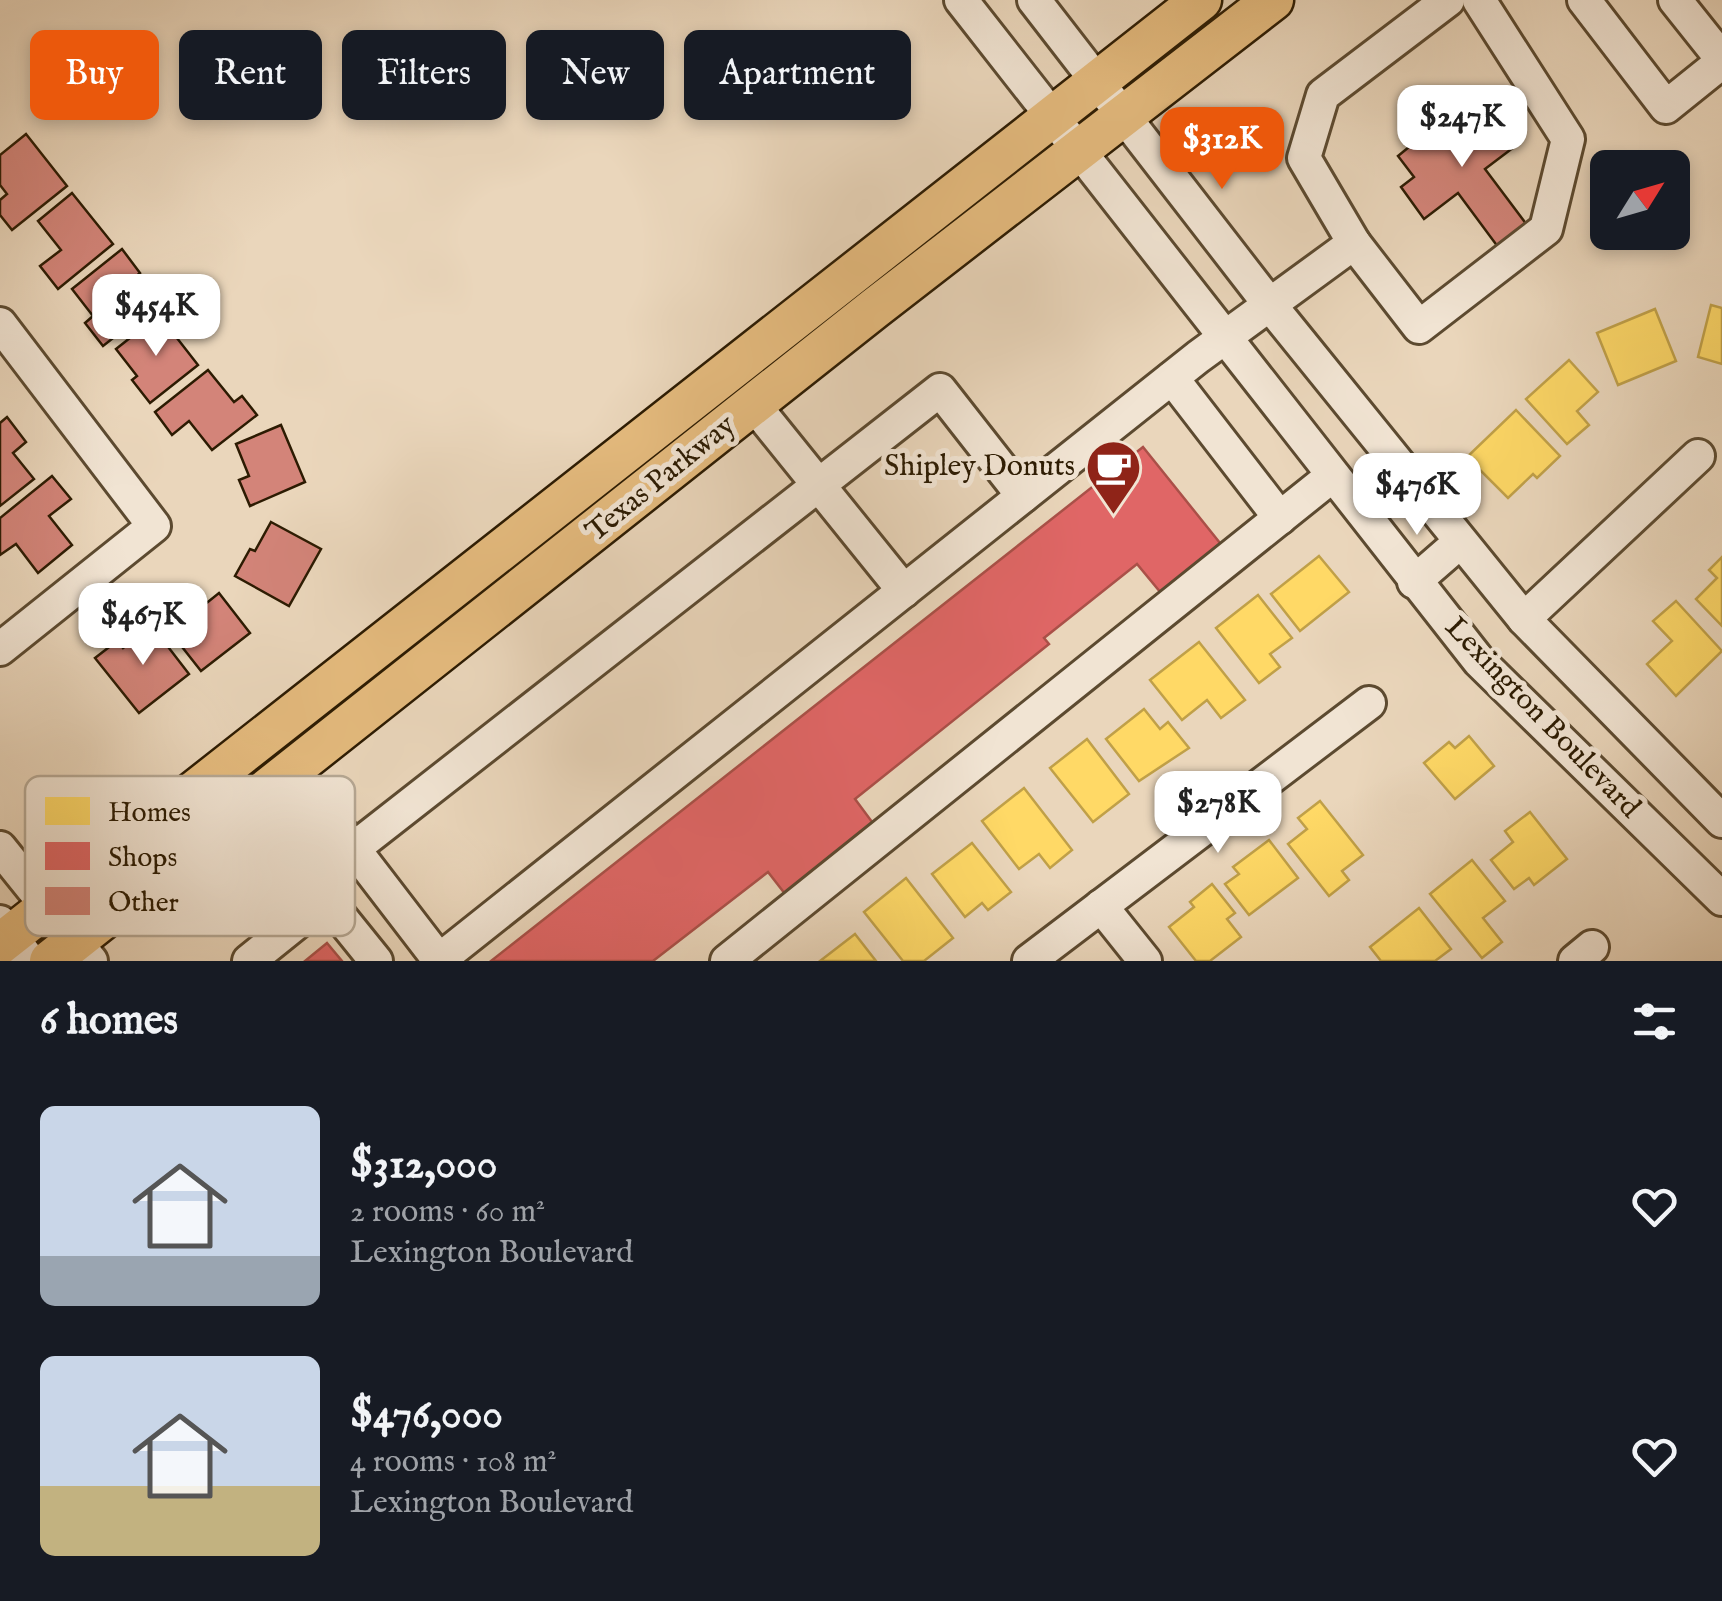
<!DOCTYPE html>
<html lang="en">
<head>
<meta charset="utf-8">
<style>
  body { margin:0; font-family:"IM FELL English",serif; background:#20242c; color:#f1f3f6; height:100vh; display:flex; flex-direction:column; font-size:38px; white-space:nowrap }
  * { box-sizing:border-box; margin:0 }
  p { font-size:32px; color:#9ea1a6 }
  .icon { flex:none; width:55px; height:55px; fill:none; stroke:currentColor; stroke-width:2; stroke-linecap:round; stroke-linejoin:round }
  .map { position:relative; height:961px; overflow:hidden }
  .drawer { display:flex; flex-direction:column; background:#171b24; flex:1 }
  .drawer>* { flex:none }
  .hud { position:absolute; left:30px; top:30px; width:1000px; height:90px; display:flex; gap:20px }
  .needle { width:65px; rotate:53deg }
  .tools { position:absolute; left:1590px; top:150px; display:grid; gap:20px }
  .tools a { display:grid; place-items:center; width:100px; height:100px; border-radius:15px; background:#171b24; box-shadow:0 5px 15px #0003; font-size:50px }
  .price { position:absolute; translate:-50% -85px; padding:0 22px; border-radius:20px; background:#fff; color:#222; font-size:32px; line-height:65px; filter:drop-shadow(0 2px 5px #0008) }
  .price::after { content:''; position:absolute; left:50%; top:60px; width:30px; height:22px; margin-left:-15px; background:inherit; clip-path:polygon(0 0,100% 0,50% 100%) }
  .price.on { background:#ea580c; color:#fff }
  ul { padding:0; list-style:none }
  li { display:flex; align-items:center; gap:30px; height:250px; padding:0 40px }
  li span { display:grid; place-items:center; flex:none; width:280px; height:200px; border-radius:15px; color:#555 }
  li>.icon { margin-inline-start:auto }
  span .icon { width:120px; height:120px; fill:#fffc; stroke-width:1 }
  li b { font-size:42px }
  h2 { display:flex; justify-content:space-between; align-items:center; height:120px; padding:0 40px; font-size:42px }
  .chip { padding:0 35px; border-radius:15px; background:#171b24; box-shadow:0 5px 15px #0003; font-size:35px; line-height:90px }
  .chip.on { background:#ea580c; color:#fff }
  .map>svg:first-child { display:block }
  .homes { fill:#ffd966; stroke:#c0a048; stroke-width:2.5 }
  .shops { fill:#e06666; stroke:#aa5048; stroke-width:2.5 }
  .building { fill:#d38479; stroke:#2c1b02; stroke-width:2.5 }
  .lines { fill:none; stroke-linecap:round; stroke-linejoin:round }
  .minor-casing { stroke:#5c4a30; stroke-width:38 }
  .major-casing { stroke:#2c1b02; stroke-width:45 }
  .minor { stroke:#f1e4d3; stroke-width:32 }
  .major { stroke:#e5bb7e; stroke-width:40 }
  .labels { text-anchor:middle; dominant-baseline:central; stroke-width:10; stroke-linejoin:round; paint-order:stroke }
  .poi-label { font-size:30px; fill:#2c1b02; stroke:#f1e4d3; text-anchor:end }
  .street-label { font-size:30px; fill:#2c1b02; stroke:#f1e4d3 }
  .key { fill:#f1e4d3; stroke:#b6a894; stroke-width:2.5 }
  .key-label { font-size:28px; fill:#2c1b02 }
</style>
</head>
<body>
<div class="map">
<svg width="1722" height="961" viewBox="0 0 1722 961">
  <rect width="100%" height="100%" fill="#ead6bb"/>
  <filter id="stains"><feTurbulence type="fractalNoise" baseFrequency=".002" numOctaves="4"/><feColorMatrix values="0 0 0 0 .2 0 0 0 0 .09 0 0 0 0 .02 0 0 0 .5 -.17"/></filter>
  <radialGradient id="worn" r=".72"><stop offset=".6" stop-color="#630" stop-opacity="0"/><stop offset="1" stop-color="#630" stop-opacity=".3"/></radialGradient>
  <g class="homes">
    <polygon points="1711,305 1722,308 1722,364 1698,357"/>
    <polygon points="1655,309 1676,361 1618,385 1597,333"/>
    <polygon points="1569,360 1598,392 1577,411 1589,425 1567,444 1526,399"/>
    <polygon points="1516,410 1560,456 1537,478 1533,474 1508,498 1467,457"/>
    <polygon points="1319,556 1349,592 1300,631 1271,594"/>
    <polygon points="1722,557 1722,626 1696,599 1717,578 1709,570"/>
    <polygon points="1258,595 1292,638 1270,654 1280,667 1259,683 1216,628"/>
    <polygon points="1676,601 1722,651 1676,696 1647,664 1672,641 1653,621"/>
    <polygon points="1199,642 1245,700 1221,718 1207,700 1182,720 1150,680"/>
    <polygon points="1144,709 1160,729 1168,722 1189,748 1139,781 1106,739"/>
    <polygon points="1469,736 1494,766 1455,799 1424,763 1449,742 1455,748"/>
    <polygon points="1087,739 1129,794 1093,822 1050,768"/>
    <polygon points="1024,788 1072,850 1050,868 1039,854 1019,869 982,821"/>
    <polygon points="1320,801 1363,855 1342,871 1349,880 1329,896 1288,844 1307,829 1298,818"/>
    <polygon points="1530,812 1567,859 1534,885 1529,878 1514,889 1491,860 1513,842 1505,831"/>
    <polygon points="1269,840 1298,878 1249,915 1225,884 1239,874 1233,867"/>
    <polygon points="972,843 1011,892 988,910 982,903 965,917 932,874"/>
    <polygon points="1472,860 1505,901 1483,918 1502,942 1482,958 1430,894"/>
    <polygon points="906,878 953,938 924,961 903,961 864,912"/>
    <polygon points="1212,884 1235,913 1227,919 1241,937 1210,961 1196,961 1169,927 1194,907 1190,902"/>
    <polygon points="1419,908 1451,949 1435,961 1381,961 1370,947"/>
    <polygon points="855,934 876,961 820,961"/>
  </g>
  <g class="shops">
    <polygon points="1143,447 1228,553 1166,599 1137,564 1044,638 1049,644 855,799 878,830 789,899 768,872 653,961 491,961"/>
    <polygon points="327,943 342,961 305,961"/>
  </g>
  <g class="building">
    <polygon points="1460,98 1480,125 1495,114 1518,144 1485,169 1530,229 1501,251 1458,193 1424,219 1401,187 1414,177 1398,156 1409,147 1404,140"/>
    <polygon points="26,134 67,186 12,230 0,215 0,200 7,194 0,185 0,155"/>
    <polygon points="72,193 113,244 58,289 40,266 61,250 38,221"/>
    <polygon points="122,249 140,273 135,277 156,304 103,346 85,323 93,316 72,289"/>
    <polygon points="159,315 198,365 150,403 132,380 137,376 116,349"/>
    <polygon points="208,370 234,402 242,396 257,415 212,450 189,421 172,435 155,412"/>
    <polygon points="7,417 26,442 13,453 34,479 0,506 0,423"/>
    <polygon points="281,425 305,482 250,506 239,480 249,476 236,444"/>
    <polygon points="52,476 71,499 49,516 72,545 38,573 16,544 0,555 0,518"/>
    <polygon points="271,522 321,549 289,606 235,576 250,549 255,551"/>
    <polygon points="219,593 250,633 201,671 164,624 187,606 193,614"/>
    <polygon points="152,626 189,674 139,713 95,658 117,641 123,648"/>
  </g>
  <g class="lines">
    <defs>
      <g id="minor">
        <polyline points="961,0 1479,661 1722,899"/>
        <polyline points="1034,0 1270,305 1524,619 1722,821"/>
        <polyline points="1584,0 1666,107 1722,62"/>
        <polyline points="1675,0 1722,59"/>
        <polyline points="1354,243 1419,327 1546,229 1568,139 1479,0"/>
        <polyline points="0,324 154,526 0,649"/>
        <polyline points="1172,378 1280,518"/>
        <polyline points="754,405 904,591"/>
        <polyline points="1414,582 1460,542"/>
        <polyline points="1524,619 1698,456"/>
        <polyline points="294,771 439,960"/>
        <polyline points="0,848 91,961"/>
        <polyline points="352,850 940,390 1023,496"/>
        <polyline points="1101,906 1145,961"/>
        <polyline points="0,922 30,961"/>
        <polyline points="249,961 326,899 376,961"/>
        <polyline points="438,961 1198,357 1354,243 1304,158 1323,95 1448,0"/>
        <polyline points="727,961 1332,476"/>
        <polyline points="1029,961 1369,703"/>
        <polyline points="1575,961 1592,947"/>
      </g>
      <g id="major">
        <polyline points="0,944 1201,0"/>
        <polyline points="50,961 875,308 1273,0"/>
      </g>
    </defs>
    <use href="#minor" class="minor-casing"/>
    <use href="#major" class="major-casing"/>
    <use href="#minor" class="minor"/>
    <use href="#major" class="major"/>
  </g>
  <defs>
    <symbol id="cafe-pin" viewBox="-11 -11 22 30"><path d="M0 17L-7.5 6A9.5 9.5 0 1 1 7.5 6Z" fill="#8f2418" stroke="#f1e4d3"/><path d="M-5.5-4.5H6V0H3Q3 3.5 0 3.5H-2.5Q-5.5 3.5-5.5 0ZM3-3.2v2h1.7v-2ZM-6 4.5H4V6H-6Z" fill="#fff"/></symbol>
  </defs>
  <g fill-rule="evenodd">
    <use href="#cafe-pin" x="1082" y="436" width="63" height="86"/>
  </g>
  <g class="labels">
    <g class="poi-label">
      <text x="1075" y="467">Shipley Donuts</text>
    </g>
    <g class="street-label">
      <text transform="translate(661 479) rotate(-39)">Texas Parkway</text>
      <text transform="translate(1542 718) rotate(46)">Lexington Boulevard</text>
    </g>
  </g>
  <rect x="25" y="776" width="330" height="160" rx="15" class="key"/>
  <rect x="45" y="797" width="45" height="28" fill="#ffd966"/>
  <rect x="45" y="842" width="45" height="28" fill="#e06666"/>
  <rect x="45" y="887" width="45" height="28" fill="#d38479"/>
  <g class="key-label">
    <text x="108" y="821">Homes</text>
    <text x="108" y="866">Shops</text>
    <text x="108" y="911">Other</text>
  </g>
  <rect width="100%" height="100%" filter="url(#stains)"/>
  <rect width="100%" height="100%" fill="url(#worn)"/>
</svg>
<div class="tools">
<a><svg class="needle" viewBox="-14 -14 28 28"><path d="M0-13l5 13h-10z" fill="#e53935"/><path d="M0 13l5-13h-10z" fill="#9ea1a6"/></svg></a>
</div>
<b class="price" style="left:1462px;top:170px">$247K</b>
<b class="price on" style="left:1222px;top:192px">$312K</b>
<b class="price" style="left:156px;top:359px">$454K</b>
<b class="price" style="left:1417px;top:538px">$476K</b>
<b class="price" style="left:143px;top:668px">$467K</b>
<b class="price" style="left:1218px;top:856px">$278K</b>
<div class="hud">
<a class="chip on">Buy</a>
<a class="chip">Rent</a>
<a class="chip">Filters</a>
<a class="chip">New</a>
<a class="chip">Apartment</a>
</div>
</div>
<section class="drawer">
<h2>6 homes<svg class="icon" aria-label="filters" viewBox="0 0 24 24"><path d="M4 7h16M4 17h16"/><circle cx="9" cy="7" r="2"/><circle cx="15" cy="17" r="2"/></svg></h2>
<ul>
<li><span style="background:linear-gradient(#c9d6e8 75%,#9aa5b1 0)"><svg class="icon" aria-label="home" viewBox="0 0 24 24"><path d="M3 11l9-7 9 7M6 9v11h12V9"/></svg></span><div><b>$312,000</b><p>2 rooms · 60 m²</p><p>Lexington Boulevard</p></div><svg class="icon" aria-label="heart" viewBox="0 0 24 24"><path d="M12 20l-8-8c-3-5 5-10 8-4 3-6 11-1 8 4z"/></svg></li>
<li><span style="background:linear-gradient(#c9d6e8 65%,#c2b280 0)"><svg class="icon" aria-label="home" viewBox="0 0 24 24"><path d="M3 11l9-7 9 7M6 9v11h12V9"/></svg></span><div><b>$476,000</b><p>4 rooms · 108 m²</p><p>Lexington Boulevard</p></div><svg class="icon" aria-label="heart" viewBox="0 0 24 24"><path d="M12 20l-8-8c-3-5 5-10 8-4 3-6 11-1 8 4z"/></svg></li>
</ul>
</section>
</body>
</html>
